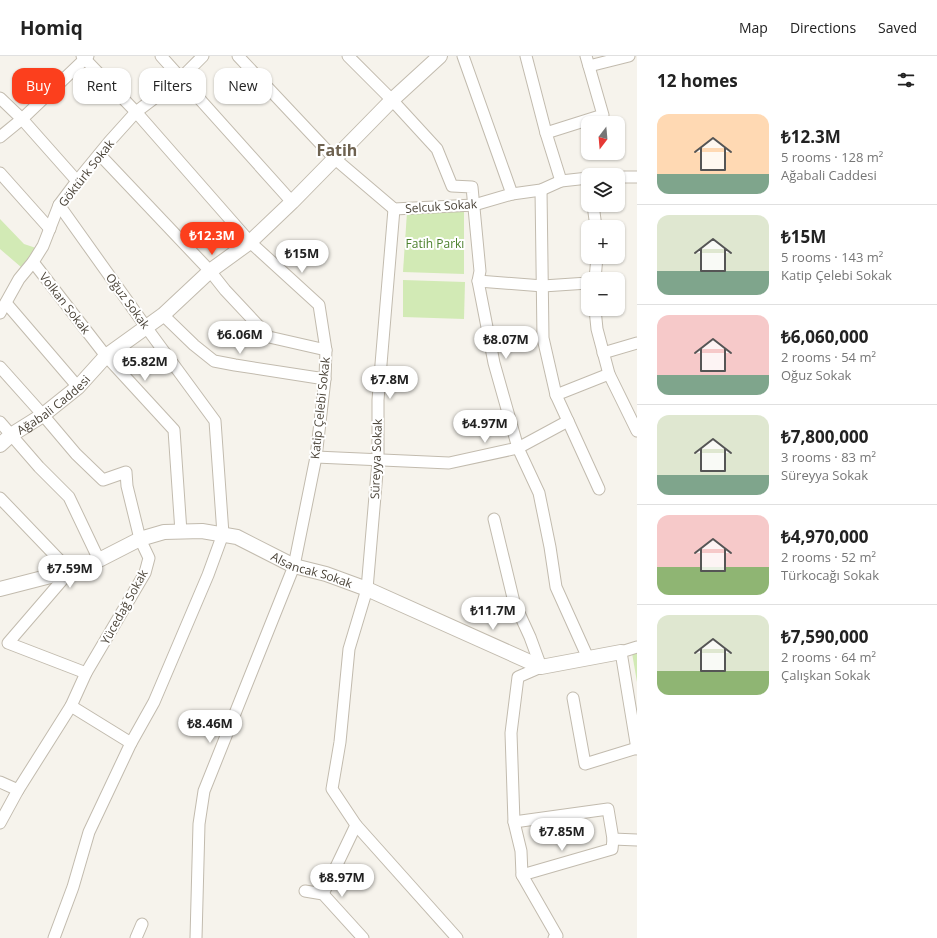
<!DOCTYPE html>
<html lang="en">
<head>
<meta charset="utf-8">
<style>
  body { margin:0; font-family:"Open Sans",sans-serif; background:#f6f6f6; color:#222; height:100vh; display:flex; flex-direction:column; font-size:15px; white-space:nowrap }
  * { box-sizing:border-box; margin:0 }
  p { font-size:13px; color:#767676 }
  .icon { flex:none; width:22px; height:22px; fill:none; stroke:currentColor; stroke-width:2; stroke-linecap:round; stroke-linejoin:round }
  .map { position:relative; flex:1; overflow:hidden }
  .details { display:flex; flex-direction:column; background:#fff; width:300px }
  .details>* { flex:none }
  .banner { position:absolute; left:12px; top:12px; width:380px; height:36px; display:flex; gap:8px }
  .needle { width:26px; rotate:196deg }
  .buttons { position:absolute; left:581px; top:60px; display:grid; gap:8px }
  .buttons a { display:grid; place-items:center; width:44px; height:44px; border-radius:8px; background:#fff; box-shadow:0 1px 3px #0004; font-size:20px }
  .price { position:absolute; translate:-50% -34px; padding:0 9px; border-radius:14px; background:#fff; color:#222; font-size:13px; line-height:26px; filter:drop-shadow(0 1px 2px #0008) }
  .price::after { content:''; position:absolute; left:50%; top:24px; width:12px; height:9px; margin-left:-6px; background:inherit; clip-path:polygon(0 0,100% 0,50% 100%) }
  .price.on { background:#fc3f1d; color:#fff }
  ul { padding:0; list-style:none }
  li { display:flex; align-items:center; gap:12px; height:100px; padding:0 20px }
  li+li { border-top:1px solid #e0e0e0 }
  li span { display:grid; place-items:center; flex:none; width:112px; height:80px; border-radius:12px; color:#555 }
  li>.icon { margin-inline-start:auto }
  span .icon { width:48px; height:48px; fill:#fffc; stroke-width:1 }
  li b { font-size:17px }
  h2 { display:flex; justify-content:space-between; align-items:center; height:48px; padding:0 20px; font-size:17px }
  .tag { padding:0 14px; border-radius:12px; background:#fff; box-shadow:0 1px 3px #0004; font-size:14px; line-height:36px }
  .tag.on { background:#fc3f1d; color:#fff }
  header { display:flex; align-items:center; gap:24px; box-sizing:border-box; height:56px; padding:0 20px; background:#fff; border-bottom:1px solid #e0e0e0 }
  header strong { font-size:19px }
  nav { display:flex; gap:22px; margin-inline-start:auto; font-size:14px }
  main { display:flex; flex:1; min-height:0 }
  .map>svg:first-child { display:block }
  .green { fill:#d2eab5 }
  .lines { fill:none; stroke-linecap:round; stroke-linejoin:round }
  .minor-casing { stroke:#c2bbae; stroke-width:13 }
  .tertiary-casing { stroke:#c2bbae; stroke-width:16 }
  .minor { stroke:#fff; stroke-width:11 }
  .tertiary { stroke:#fff; stroke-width:14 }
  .labels { text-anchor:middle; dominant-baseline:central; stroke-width:4; stroke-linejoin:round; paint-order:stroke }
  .street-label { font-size:12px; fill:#4b4439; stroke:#fff }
  .park-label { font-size:12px; fill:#4a7f2a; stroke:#fff }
  .district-label { font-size:16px; font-weight:bold; fill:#6e6250; stroke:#fff }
</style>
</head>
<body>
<header>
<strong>Homiq</strong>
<nav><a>Map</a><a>Directions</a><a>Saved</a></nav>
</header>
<main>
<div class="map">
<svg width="637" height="882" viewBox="0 0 637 882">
  <rect width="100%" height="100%" fill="#f6f3ec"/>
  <g class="green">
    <polygon points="464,153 464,218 403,216 407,156"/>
    <polygon points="0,163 24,188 36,192 21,211 0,193"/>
    <polygon points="403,224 465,226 464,263 403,261"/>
    <polygon points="637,596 637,626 632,597"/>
  </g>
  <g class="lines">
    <defs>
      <g id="minor">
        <polyline points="82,0 136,56 250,186 319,249 326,294 325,323 316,401 294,510 204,735 199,768 196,882"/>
        <polyline points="161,0 292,146"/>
        <polyline points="238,0 334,102 394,153 474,149 512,138 541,134 561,125 588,122"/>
        <polyline points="348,0 392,44 437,93 452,130 472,131 480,215 478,225 494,307 518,392 539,437 550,491 556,531 588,602"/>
        <polyline points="463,0 512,138"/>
        <polyline points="526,0 546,77 561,125"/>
        <polyline points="589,10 629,0"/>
        <polyline points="0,42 22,63 77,125"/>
        <polyline points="546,77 603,59 586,0"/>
        <polyline points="0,81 22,63 88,0"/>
        <polyline points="100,99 210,215 225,234 269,281 326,294"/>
        <polyline points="0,117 50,173"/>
        <polyline points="618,121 637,121"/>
        <polyline points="541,134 543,282 556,339"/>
        <polyline points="593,149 596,171"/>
        <polyline points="33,206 106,300 174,374 181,476"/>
        <polyline points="595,223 597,201"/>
        <polyline points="478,225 543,230 588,227"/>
        <polyline points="6,247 78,331"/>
        <polyline points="595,253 597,273 609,318 637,375"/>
        <polyline points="0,257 19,223 33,206 43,190 59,149 77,125 109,86 136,56 181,22 203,0"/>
        <polyline points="163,259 194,289 214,305 235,309 325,323"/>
        <polyline points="603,297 637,287"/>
        <polyline points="0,311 43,359 76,398 103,424 126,416 127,430 140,483 149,502 145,517 86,617 71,650 18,734 0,767"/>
        <polyline points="568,365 599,433"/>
        <polyline points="0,366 39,411 69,441 99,504"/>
        <polyline points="316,401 449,407 518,392 568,365 556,339 609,318"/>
        <polyline points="0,442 70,515 8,587 86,617"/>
        <polyline points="494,463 514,546 530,581 541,611 518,621 511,677 514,766 521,795 522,819 557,880 554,882"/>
        <polyline points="637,591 621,596 637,693"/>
        <polyline points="573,642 585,708 637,692"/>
        <polyline points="71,650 131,687"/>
        <polyline points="0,726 18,734"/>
        <polyline points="514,766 608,753 613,783 637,784"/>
        <polyline points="356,769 457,882"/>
        <polyline points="522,819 612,793 613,783"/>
        <polyline points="305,835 323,838 363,882"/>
        <polyline points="323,838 356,769 332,733 340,686 349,593 367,533 378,405 378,344 394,153"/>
        <polyline points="54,882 73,831 89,776 131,687 154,646 208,519 223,478 215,365 146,271 59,149"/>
        <polyline points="136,882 142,868"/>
      </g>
      <g id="tertiary">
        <path id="s1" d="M 0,389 L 11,379 L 43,359 L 78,331 L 106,300 L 163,259 L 210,215 L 250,186 L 292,146 L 392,44 L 440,0"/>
        <path id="s2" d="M 0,533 L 70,515 L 99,504 L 140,483 L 164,476 L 202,475 L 237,481 L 294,510 L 326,518 L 367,533 L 541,611 L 621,596"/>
      </g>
    </defs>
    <use href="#minor" class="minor-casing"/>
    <use href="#tertiary" class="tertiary-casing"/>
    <use href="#minor" class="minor"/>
    <use href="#tertiary" class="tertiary"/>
  </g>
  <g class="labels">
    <g class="street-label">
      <text transform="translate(86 117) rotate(-52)">Göktürk Sokak</text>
      <text transform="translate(441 150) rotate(-4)">Selcuk Sokak</text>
      <text transform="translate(128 245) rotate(54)">Oğuz Sokak</text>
      <text transform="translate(65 247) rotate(52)">Volkan Sokak</text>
      <text stroke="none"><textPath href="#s1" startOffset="67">Ağabali Caddesi</textPath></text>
      <text transform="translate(320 352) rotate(-84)">Katip Çelebi Sokak</text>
      <text transform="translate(376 403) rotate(-88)">Süreyya Sokak</text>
      <text stroke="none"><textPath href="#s2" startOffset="330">Alsancak Sokak</textPath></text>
      <text transform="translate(124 551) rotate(-61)">Yücedağ Sokak</text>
    </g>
    <g class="park-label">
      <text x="435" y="187">Fatih Parkı</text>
    </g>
    <g class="district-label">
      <text x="337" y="94">Fatih</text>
    </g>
  </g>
</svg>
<div class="buttons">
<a><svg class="needle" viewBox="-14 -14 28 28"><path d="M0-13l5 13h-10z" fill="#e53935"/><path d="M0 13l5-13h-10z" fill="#767676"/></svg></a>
<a><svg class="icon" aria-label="layers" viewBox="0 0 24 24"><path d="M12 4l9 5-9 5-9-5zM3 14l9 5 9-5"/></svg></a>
<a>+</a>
<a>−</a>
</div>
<b class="price on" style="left:212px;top:200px">₺12.3M</b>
<b class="price" style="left:302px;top:218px">₺15M</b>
<b class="price" style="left:240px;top:299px">₺6.06M</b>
<b class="price" style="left:506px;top:304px">₺8.07M</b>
<b class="price" style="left:145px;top:326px">₺5.82M</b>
<b class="price" style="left:390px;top:344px">₺7.8M</b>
<b class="price" style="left:485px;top:388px">₺4.97M</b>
<b class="price" style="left:70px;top:533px">₺7.59M</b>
<b class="price" style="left:493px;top:575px">₺11.7M</b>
<b class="price" style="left:210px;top:688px">₺8.46M</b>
<b class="price" style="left:562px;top:796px">₺7.85M</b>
<b class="price" style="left:342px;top:842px">₺8.97M</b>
<div class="banner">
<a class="tag on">Buy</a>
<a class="tag">Rent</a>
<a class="tag">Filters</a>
<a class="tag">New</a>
</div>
</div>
<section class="details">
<h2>12 homes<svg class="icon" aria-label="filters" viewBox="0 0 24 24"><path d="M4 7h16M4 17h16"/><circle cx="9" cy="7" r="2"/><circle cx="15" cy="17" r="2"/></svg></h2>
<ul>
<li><span style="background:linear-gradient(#ffd9b3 75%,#7fa58c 0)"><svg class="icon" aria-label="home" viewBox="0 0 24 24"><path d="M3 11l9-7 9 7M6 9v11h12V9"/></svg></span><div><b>₺12.3M</b><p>5 rooms · 128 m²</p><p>Ağabali Caddesi</p></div></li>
<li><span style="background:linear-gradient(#dfe7d0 70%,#7fa58c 0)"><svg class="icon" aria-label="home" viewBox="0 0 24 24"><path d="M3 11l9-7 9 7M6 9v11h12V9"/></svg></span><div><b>₺15M</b><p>5 rooms · 143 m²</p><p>Katip Çelebi Sokak</p></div></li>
<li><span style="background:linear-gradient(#f6c9c9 75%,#7fa58c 0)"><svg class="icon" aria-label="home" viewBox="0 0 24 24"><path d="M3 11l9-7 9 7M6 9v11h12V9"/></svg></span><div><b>₺6,060,000</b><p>2 rooms · 54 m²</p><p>Oğuz Sokak</p></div></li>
<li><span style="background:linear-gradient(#dfe7d0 75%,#7fa58c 0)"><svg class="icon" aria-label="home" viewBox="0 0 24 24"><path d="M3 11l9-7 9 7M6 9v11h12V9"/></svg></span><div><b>₺7,800,000</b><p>3 rooms · 83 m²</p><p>Süreyya Sokak</p></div></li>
<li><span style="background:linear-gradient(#f6c9c9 65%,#8fb573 0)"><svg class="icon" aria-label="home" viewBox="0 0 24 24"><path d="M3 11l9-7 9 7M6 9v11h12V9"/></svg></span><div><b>₺4,970,000</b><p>2 rooms · 52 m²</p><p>Türkocağı Sokak</p></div></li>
<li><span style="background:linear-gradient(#dfe7d0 70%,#8fb573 0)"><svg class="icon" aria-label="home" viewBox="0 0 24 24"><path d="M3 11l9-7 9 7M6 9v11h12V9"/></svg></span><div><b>₺7,590,000</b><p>2 rooms · 64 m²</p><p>Çalışkan Sokak</p></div></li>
</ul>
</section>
</main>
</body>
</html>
